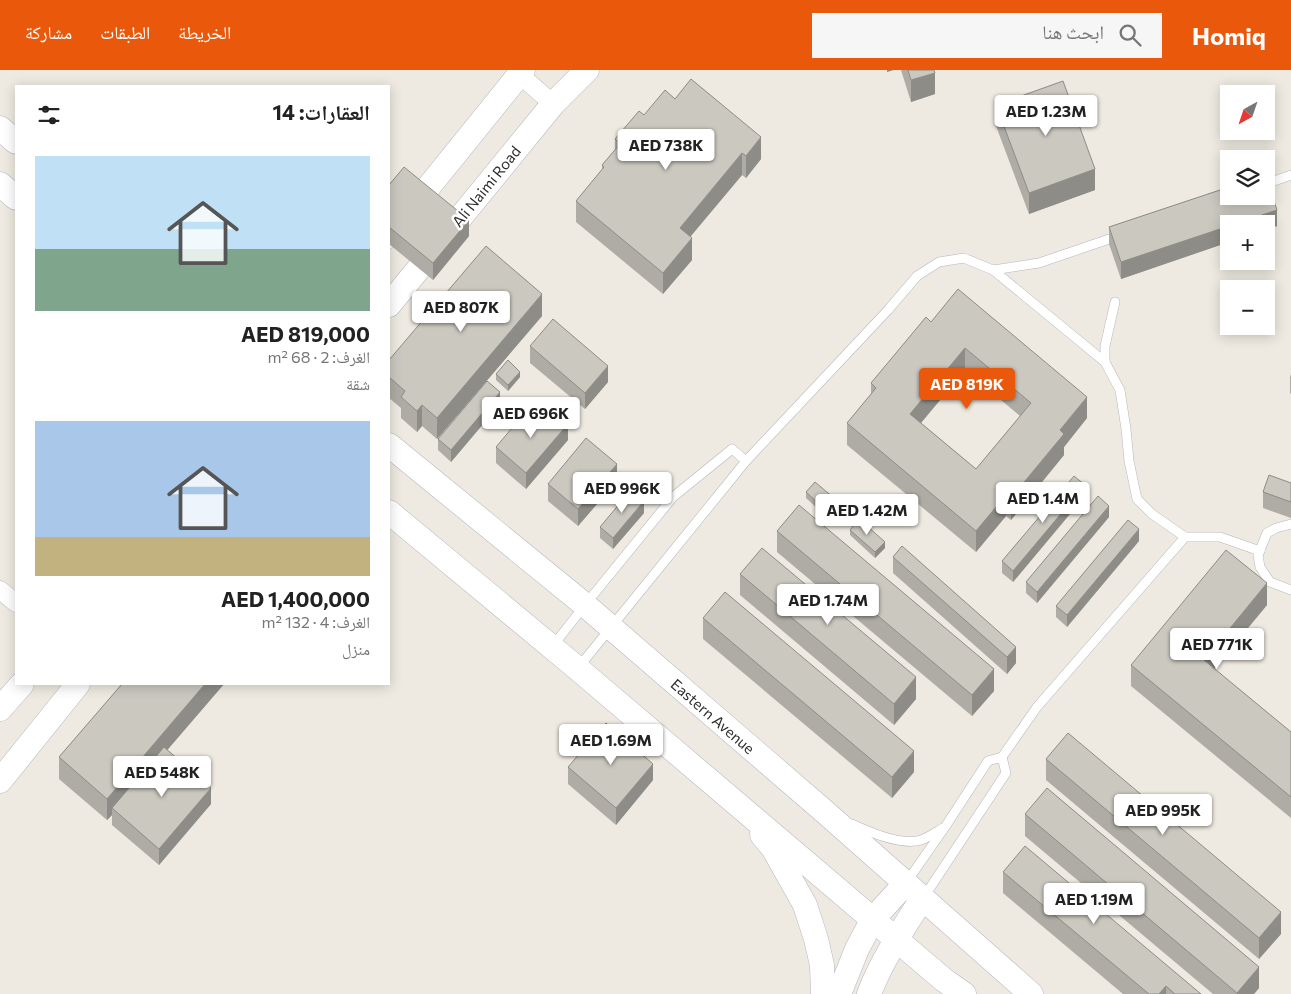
<!DOCTYPE html>
<html lang="ar">
<head>
<meta charset="utf-8">
<style>
  body { margin:0; font-family:Commissioner,"Noto Naskh Arabic",sans-serif; background:#f6f6f6; color:#222; direction:rtl; height:100vh; display:flex; flex-direction:column; font-size:19px; white-space:nowrap }
  * { box-sizing:border-box; margin:0 }
  p { font-size:16px; color:#767676 }
  .icon { flex:none; width:28px; height:28px; fill:none; stroke:currentColor; stroke-width:2; stroke-linecap:round; stroke-linejoin:round }
  .map { position:relative; flex:1; overflow:hidden; direction:ltr }
  .details { position:absolute; left:15px; top:15px; width:375px; height:600px; display:flex; flex-direction:column; background:#fff; border-radius:0px; box-shadow:0 2px 12px #0003; direction:rtl }
  .details>* { flex:none }
  .needle { width:32px; rotate:220deg }
  .controls { position:absolute; left:1220px; top:15px; display:grid; gap:10px }
  .controls a { display:grid; place-items:center; width:55px; height:55px; border-radius:0px; background:#fff; box-shadow:0 2px 12px #0003; font-size:25px }
  .price { position:absolute; translate:-50% -42px; padding:0 11px; border-radius:5px; background:#fff; color:#222; font-size:16px; line-height:32px; filter:drop-shadow(0 1px 2px #0008) }
  .price::after { content:''; position:absolute; left:50%; top:30px; width:15px; height:11px; margin-left:-8px; background:inherit; clip-path:polygon(0 0,100% 0,50% 100%) }
  .price.active { background:#ea580c; color:#fff }
  ul { padding:0; list-style:none }
  li { display:grid; align-content:center; gap:10px; height:265px; padding:0 20px }
  li span { display:grid; place-items:center; height:155px; border-radius:0px; color:#555 }
  li>.icon { margin-inline-start:auto }
  span .icon { width:90px; height:90px; fill:#fffc; stroke-width:1 }
  li b { font-size:21px }
  h2 { display:flex; justify-content:space-between; align-items:center; height:60px; padding:0 20px; font-size:21px }
  header { display:flex; align-items:center; gap:30px; box-sizing:border-box; height:70px; padding:0 25px; background:#ea580c; color:#fff }
  header strong { font-size:24px }
  nav { display:flex; gap:28px; margin-inline-start:auto; font-size:18px }
  .search { width:350px; height:45px; background:#f6f6f6; display:flex; align-items:center; gap:12px; box-sizing:border-box; padding:0 18px; border-radius:0px; color:#767676; font-size:19px }
  .map>svg:first-child { display:block }
  .lines { fill:none; stroke-linecap:round; stroke-linejoin:round }
  .lane-casing { stroke:#b4b5c0; stroke-width:10 }
  .street-casing { stroke:#b4b5c0; stroke-width:19 }
  .secondary-casing { stroke:#b4b5c0; stroke-width:25 }
  .lane { stroke:#fff; stroke-width:9 }
  .street { stroke:#fff; stroke-width:18 }
  .secondary { stroke:#fff; stroke-width:24 }
  .wall { fill:#aeaca4; fill-rule:evenodd }
  .shaded-wall { fill:#8d8c86 }
  .building { fill:#cac8bf; stroke:#8d8c86; fill-rule:evenodd }
  .labels { text-anchor:middle; dominant-baseline:central; stroke-width:5; stroke-linejoin:round; paint-order:stroke }
  .street-label { font-size:15px; fill:#2e2e2e; stroke:#fff }
</style>
</head>
<body>
<header>
<strong>Homiq</strong>
<div class="search"><svg class="icon" aria-label="search" viewBox="0 0 24 24"><circle cx="10" cy="10" r="6"/><path d="M15 15l6 6"/></svg>ابحث هنا</div>
<nav><a>الخريطة</a><a>الطبقات</a><a>مشاركة</a></nav>
</header>
<div class="map">
<svg width="1291" height="924" viewBox="0 0 1291 924">
  <rect width="100%" height="100%" fill="#eeeae1"/>
  <g class="lines">
    <defs>
      <g id="lane">
        <polyline points="1266,114 1291,105"/>
        <polyline points="993,200 1105,292 1120,320 1126,359 1129,391 1137,429 1152,444 1185,467"/>
        <polyline points="1105,292 1105,276 1115,232"/>
        <polyline points="1291,454 1276,458 1267,463 1258,485 1260,497 1270,512 1291,520"/>
        <polyline points="552,577 585,535 673,427 732,379 746,391"/>
        <polyline points="578,598 746,391 888,240 917,206 939,192 964,188 993,200 1039,193 1118,166"/>
        <polyline points="1002,687 1037,637 1185,467 1220,467 1260,481"/>
        <path d="M 852,754 C 869,762 902,776 921,770 C 929,767 936,762 943,758"/>
        <polyline points="906,813 945,757 988,691 1002,687 1006,703 924,827"/>
      </g>
      <g id="street">
        <polyline points="516,0 519,4 553,34"/>
        <polyline points="0,520 16,533"/>
      </g>
      <g id="secondary">
        <polyline points="0,58 16,72"/>
        <polyline points="0,114 16,128"/>
        <polyline points="389,166 523,0"/>
        <polyline points="389,235 553,34 587,0"/>
        <polyline points="389,375 585,535 825,742 1031,924"/>
        <polyline points="389,442 577,598 944,910 964,924"/>
        <polyline points="0,639 22,614"/>
        <polyline points="0,711 78,614"/>
        <polyline points="762,765 773,778 805,835 816,869 822,895 823,924"/>
        <polyline points="839,924 857,879 873,849 905,814"/>
        <path d="M 869,924 C 882,890 902,860 922,829"/>
      </g>
    </defs>
    <use href="#lane" class="lane-casing"/>
    <use href="#street" class="street-casing"/>
    <use href="#secondary" class="secondary-casing"/>
    <use href="#lane" class="lane"/>
    <use href="#street" class="street"/>
    <use href="#secondary" class="secondary"/>
  </g>
  <g class="wall">
    <polygon points="901,0 934,0 935,24 911,32"/>
    <polygon points="675,29 761,89 746,108 742,105 690,167 692,190 663,224 576,152 576,131 602,100 602,95 615,80 615,69 644,45"/>
    <polygon points="996,35 1095,120 1029,144 996,56"/>
    <polygon points="1266,108 1277,140 1277,156 1266,160 1266,154 1229,154 1229,172 1121,209 1109,174 1109,157 1229,117 1229,126 1266,126"/>
    <polygon points="389,115 469,166 433,210 389,174"/>
    <polygon points="542,246 437,369 422,356 417,362 401,348 401,338 389,328 389,290"/>
    <path d="M 931,252 L 1087,348 L 1064,377 L 1064,385 L 1011,450 L 1006,446 L 976,482 L 847,375 L 847,353 L 871,324 L 871,313 ZM 965,300 L 1020,346 L 976,399 L 921,353 Z"/>
    <polygon points="530,276 608,312 585,339 530,293"/>
    <polygon points="496,304 520,307 508,321 496,310"/>
    <polygon points="1291,304 1291,324 1290,323 1290,307"/>
    <polygon points="500,334 451,392 438,380 438,369"/>
    <polygon points="542,352 568,370 526,419 496,393 496,377"/>
    <polygon points="617,411 578,456 548,431 548,414"/>
    <polygon points="1291,413 1291,448 1263,438 1263,422"/>
    <polygon points="806,422 841,440 831,451 806,428"/>
    <polygon points="1085,426 1013,512 1002,503 1002,491"/>
    <polygon points="644,443 613,479 600,468 600,457"/>
    <polygon points="1109,447 1037,533 1026,523 1026,512"/>
    <polygon points="850,460 885,478 875,488 850,465"/>
    <polygon points="777,461 994,621 972,646 777,482"/>
    <polygon points="1139,471 1067,557 1056,547 1056,536"/>
    <polygon points="893,487 1016,593 1007,604 893,503"/>
    <polygon points="740,504 916,629 894,655 740,525"/>
    <polygon points="1267,535 1214,599 1291,662 1291,748 1131,616 1131,595"/>
    <polygon points="703,548 914,702 892,728 703,569"/>
    <polygon points="122,614 224,614 167,680 211,734 159,795 112,755 112,745 107,750 59,709 59,687"/>
    <polygon points="1046,689 1281,864 1259,889 1046,710"/>
    <polygon points="568,697 653,710 616,755 568,714"/>
    <polygon points="1025,744 1259,918 1254,924 1213,924 1025,766"/>
    <polygon points="1003,802 1201,924 1123,924 1003,823"/>
  </g>
  <g class="shaded-wall">
    <polygon points="887,0 894,0 887,2"/>
    <polygon points="935,3 935,24 911,32 911,10"/>
    <polygon points="761,67 761,89 746,108 746,86"/>
    <polygon points="742,83 742,105 680,179 680,158"/>
    <polygon points="1095,99 1095,120 1029,144 1029,123"/>
    <polygon points="1277,140 1277,156 1266,160 1266,154 1235,154"/>
    <polygon points="469,150 469,166 433,210 433,193"/>
    <polygon points="1229,156 1229,172 1121,209 1121,192"/>
    <polygon points="692,168 692,190 663,224 663,203"/>
    <polygon points="542,224 542,246 437,369 437,348"/>
    <polygon points="965,278 965,300 910,366 910,344"/>
    <polygon points="608,296 608,312 585,339 585,323"/>
    <polygon points="520,302 520,307 508,321 508,315"/>
    <polygon points="500,322 500,334 451,392 451,380"/>
    <polygon points="1087,327 1087,348 1064,377 1064,385 1011,450 1011,428 1060,360"/>
    <polygon points="422,335 422,356 417,362 417,341"/>
    <polygon points="568,354 568,370 526,419 526,403"/>
    <polygon points="617,394 617,411 578,456 578,439"/>
    <polygon points="1085,415 1085,426 1013,512 1013,501"/>
    <polygon points="1006,425 1006,446 976,482 976,461"/>
    <polygon points="644,431 644,443 613,479 613,468"/>
    <polygon points="841,434 841,440 831,451 831,445"/>
    <polygon points="1109,436 1109,447 1037,533 1037,522"/>
    <polygon points="1139,459 1139,471 1067,557 1067,545"/>
    <polygon points="885,472 885,478 875,488 875,482"/>
    <polygon points="1267,513 1267,535 1204,611 1204,590"/>
    <polygon points="1016,577 1016,593 1007,604 1007,587"/>
    <polygon points="994,599 994,621 972,646 972,625"/>
    <polygon points="916,607 916,629 894,655 894,634"/>
    <polygon points="205,614 224,614 115,741 112,738 112,745 107,750 107,729"/>
    <polygon points="914,681 914,702 892,728 892,707"/>
    <polygon points="653,694 653,710 616,755 616,738"/>
    <polygon points="211,718 211,734 159,795 159,779"/>
    <polygon points="1281,842 1281,864 1259,889 1259,868"/>
    <polygon points="1259,897 1259,918 1254,924 1237,924 1237,923"/>
    <polygon points="1166,916 1166,924 1159,924"/>
  </g>
  <g class="building">
    <polygon points="908,0 934,0 935,3 911,10"/>
    <polygon points="691,9 761,67 746,86 742,83 680,158 692,168 663,203 576,131 604,97 602,95 620,74 615,69 639,41 644,45 665,20 675,29"/>
    <polygon points="1063,11 1095,99 1029,123 996,35"/>
    <polygon points="404,97 469,150 433,193 389,157 389,115"/>
    <polygon points="1266,108 1277,140 1235,154 1229,154 1229,156 1121,192 1109,157 1229,117 1229,126 1266,126"/>
    <polygon points="486,176 542,224 437,348 422,335 417,341 401,327 405,321 389,307 389,290"/>
    <path d="M 958,219 L 1087,327 L 1060,360 L 1064,364 L 1011,428 L 1006,425 L 976,461 L 847,353 L 876,318 L 871,313 L 926,247 L 931,252 ZM 965,278 L 1031,333 L 976,399 L 910,344 Z"/>
    <polygon points="553,249 608,296 585,323 530,276"/>
    <polygon points="508,290 520,302 508,315 496,304"/>
    <polygon points="487,311 500,322 451,380 438,369"/>
    <polygon points="528,339 542,352 552,340 568,354 526,403 496,377"/>
    <polygon points="586,368 617,394 578,439 548,414"/>
    <polygon points="1269,405 1291,413 1291,432 1263,422"/>
    <polygon points="1074,406 1085,415 1013,501 1002,491"/>
    <polygon points="815,412 841,434 831,445 806,422"/>
    <polygon points="631,420 644,431 613,468 600,457"/>
    <polygon points="1098,426 1109,436 1037,522 1026,512"/>
    <polygon points="799,435 994,599 972,625 777,461"/>
    <polygon points="859,449 885,472 875,482 850,460"/>
    <polygon points="1128,450 1139,459 1067,545 1056,536"/>
    <polygon points="902,476 1016,577 1007,587 893,487"/>
    <polygon points="762,478 916,607 894,634 740,504"/>
    <polygon points="1226,480 1267,513 1204,590 1291,662 1291,727 1131,595"/>
    <polygon points="725,522 914,681 892,707 703,548"/>
    <polygon points="122,614 205,614 107,729 59,687"/>
    <polygon points="606,653 653,694 616,738 568,697"/>
    <polygon points="1068,663 1281,842 1259,868 1046,689"/>
    <polygon points="164,677 211,718 159,779 112,738"/>
    <polygon points="1047,718 1259,897 1237,923 1025,744"/>
    <polygon points="1025,776 1201,924 1175,924 1166,916 1159,924 1149,924 1003,802"/>
  </g>
  <g class="labels">
    <g class="street-label">
      <text transform="translate(486 116) rotate(-51)">Ali Naimi Road</text>
      <text transform="translate(713 646) rotate(41)">Eastern Avenue</text>
    </g>
  </g>
</svg>
<div class="controls">
<a><svg class="needle" viewBox="-14 -14 28 28"><path d="M0-13l5 13h-10z" fill="#e53935"/><path d="M0 13l5-13h-10z" fill="#767676"/></svg></a>
<a><svg class="icon" aria-label="layers" viewBox="0 0 24 24"><path d="M12 4l9 5-9 5-9-5zM3 14l9 5 9-5"/></svg></a>
<a>+</a>
<a>−</a>
</div>
<b class="price" style="left:1046px;top:67px">AED 1.23M</b>
<b class="price" style="left:666px;top:101px">AED 738K</b>
<b class="price" style="left:461px;top:263px">AED 807K</b>
<b class="price active" style="left:967px;top:340px">AED 819K</b>
<b class="price" style="left:531px;top:369px">AED 696K</b>
<b class="price" style="left:622px;top:444px">AED 996K</b>
<b class="price" style="left:1043px;top:454px">AED 1.4M</b>
<b class="price" style="left:867px;top:466px">AED 1.42M</b>
<b class="price" style="left:828px;top:556px">AED 1.74M</b>
<b class="price" style="left:1217px;top:600px">AED 771K</b>
<b class="price" style="left:611px;top:696px">AED 1.69M</b>
<b class="price" style="left:162px;top:728px">AED 548K</b>
<b class="price" style="left:1163px;top:766px">AED 995K</b>
<b class="price" style="left:1094px;top:855px">AED 1.19M</b>
<section class="details">
<h2>العقارات: 14<svg class="icon" aria-label="filters" viewBox="0 0 24 24"><path d="M4 7h16M4 17h16"/><circle cx="9" cy="7" r="2"/><circle cx="15" cy="17" r="2"/></svg></h2>
<ul>
<li><span style="background:linear-gradient(#bfe0f5 60%,#7fa58c 0)"><svg class="icon" aria-label="home" viewBox="0 0 24 24"><path d="M3 11l9-7 9 7M6 9v11h12V9"/></svg></span><div><b>AED 819,000</b><p>الغرف: 2 · 68 m²</p><p>شقة</p></div></li>
<li><span style="background:linear-gradient(#a9c7e8 75%,#c2b280 0)"><svg class="icon" aria-label="home" viewBox="0 0 24 24"><path d="M3 11l9-7 9 7M6 9v11h12V9"/></svg></span><div><b>AED 1,400,000</b><p>الغرف: 4 · 132 m²</p><p>منزل</p></div></li>
</ul>
</section>
</div>
</body>
</html>
